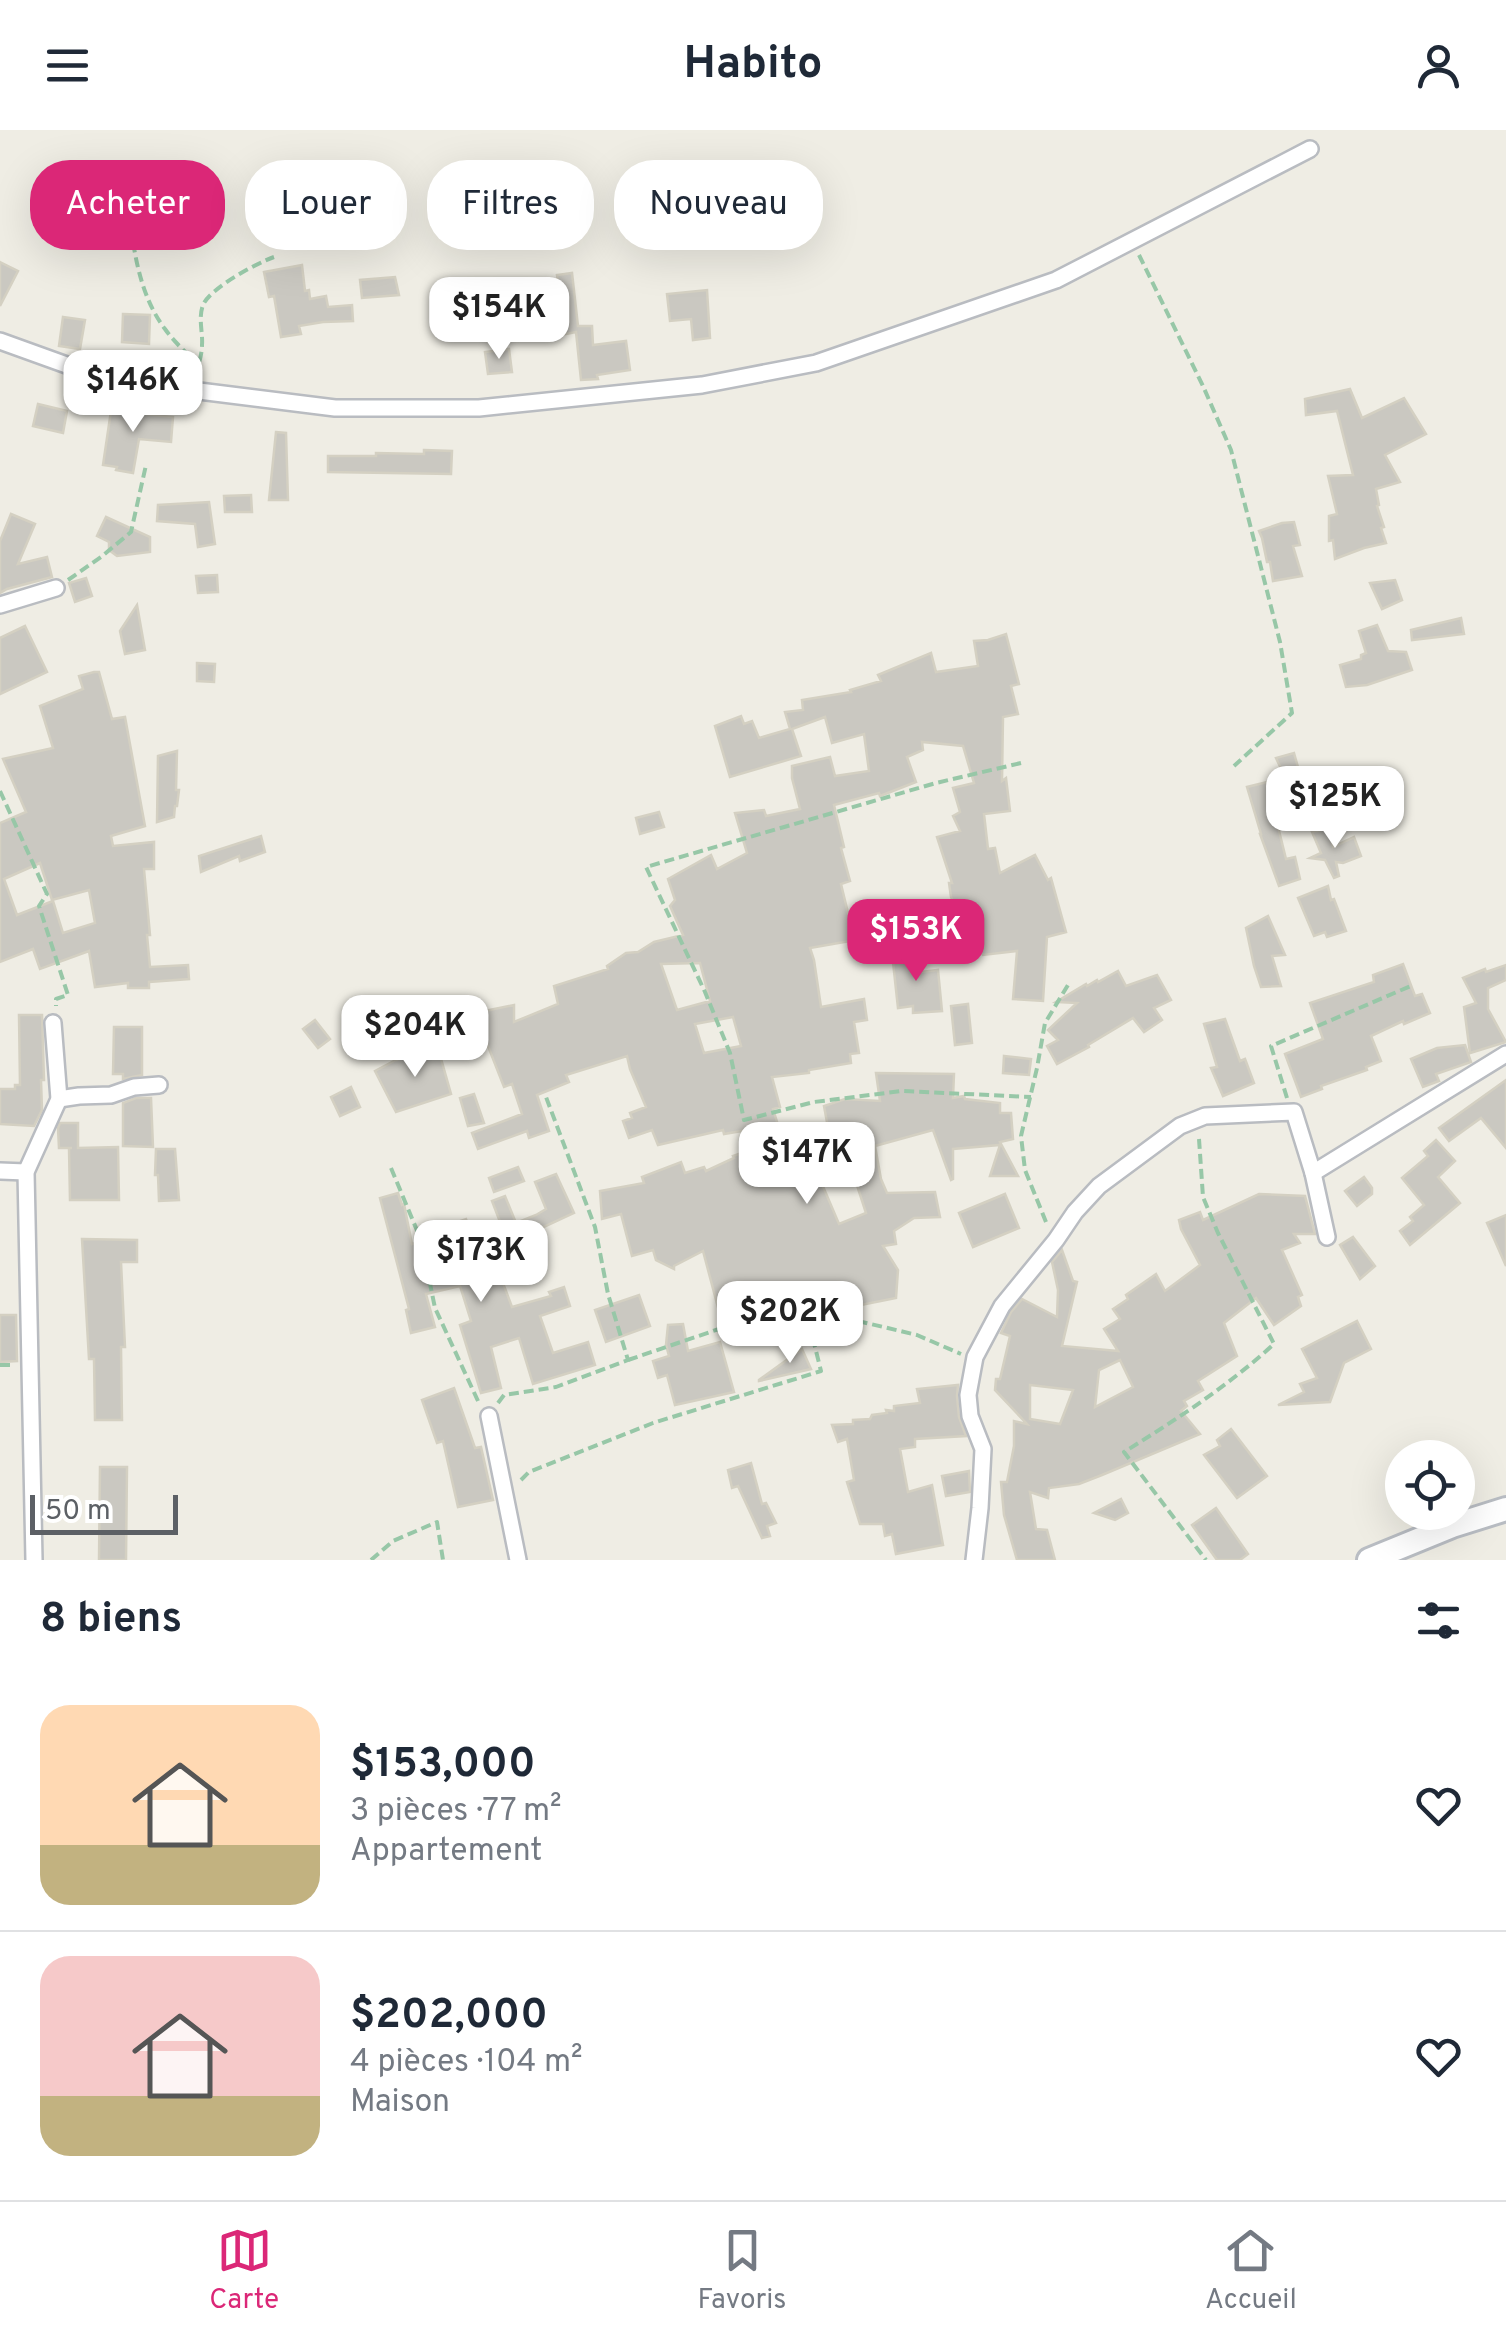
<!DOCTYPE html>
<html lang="fr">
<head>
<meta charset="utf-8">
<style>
  body { margin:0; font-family:Overpass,sans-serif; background:#f6f6f7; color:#1f2937; height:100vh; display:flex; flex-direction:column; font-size:38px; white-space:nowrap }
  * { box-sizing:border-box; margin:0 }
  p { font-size:32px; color:#747a83 }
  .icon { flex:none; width:55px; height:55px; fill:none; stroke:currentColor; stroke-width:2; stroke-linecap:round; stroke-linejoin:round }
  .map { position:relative; height:1430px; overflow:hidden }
  .details { display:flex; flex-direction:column; background:#fff; flex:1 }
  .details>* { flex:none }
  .hud { position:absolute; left:30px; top:30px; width:1000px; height:90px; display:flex; gap:20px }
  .controls { position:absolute; left:1385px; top:1310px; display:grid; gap:20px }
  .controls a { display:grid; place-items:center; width:90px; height:90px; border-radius:50%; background:#fff; box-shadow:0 10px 40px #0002; font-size:50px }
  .scale { position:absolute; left:30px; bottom:25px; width:148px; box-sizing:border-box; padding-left:10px; border:5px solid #5c6065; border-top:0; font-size:28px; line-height:35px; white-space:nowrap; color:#5c6065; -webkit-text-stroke:8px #fff; paint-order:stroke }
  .price { position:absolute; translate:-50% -85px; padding:0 22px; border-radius:20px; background:#fff; color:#222; font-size:32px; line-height:65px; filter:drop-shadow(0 2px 5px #0008) }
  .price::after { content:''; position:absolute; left:50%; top:60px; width:30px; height:22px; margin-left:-15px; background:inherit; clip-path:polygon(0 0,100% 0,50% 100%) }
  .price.on { background:#db2777; color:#fff }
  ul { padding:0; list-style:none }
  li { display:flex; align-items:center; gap:30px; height:250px; padding:0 40px }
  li+li { border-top:2px solid #e0e1e3 }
  li span { display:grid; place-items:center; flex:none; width:280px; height:200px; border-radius:30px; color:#555 }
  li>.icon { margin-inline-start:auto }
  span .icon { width:120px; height:120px; fill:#fffc; stroke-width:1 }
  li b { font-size:42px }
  h2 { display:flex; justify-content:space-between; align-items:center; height:120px; padding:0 40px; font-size:42px }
  .pill { padding:0 35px; border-radius:40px; background:#fff; box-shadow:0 10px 40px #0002; font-size:35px; line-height:90px }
  .pill.on { background:#db2777; color:#fff }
  header { display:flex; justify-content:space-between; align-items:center; height:130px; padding:0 40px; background:#fff; font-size:45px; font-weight:700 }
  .tabs { display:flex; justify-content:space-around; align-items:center; height:140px; border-top:2px solid #e0e1e3; background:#fff; font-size:28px; color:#747a83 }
  .tabs a { display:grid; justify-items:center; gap:5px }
  .tabs .on { color:#db2777 }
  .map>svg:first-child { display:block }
  .building { fill:#cac8c1; stroke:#d4d0c2; stroke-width:2.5; fill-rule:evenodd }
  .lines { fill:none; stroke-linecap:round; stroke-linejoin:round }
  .minor-casing { stroke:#b9bcc1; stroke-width:20 }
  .secondary-casing { stroke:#b9bdc3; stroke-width:28 }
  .path { stroke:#97c7a7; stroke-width:4; stroke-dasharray:10 5; stroke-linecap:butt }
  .minor { stroke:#fff; stroke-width:15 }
  .secondary { stroke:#fff; stroke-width:22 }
</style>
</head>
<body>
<header><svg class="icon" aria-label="menu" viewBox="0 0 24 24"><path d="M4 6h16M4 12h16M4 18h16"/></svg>Habito<svg class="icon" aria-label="person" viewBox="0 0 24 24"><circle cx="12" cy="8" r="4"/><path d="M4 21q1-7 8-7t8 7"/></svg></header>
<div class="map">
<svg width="1506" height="1430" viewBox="0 0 1506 1430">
  <rect width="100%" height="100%" fill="#efede4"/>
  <g class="building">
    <polygon points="0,132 18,141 0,176"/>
    <polygon points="302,135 305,161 309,160 310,169 326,166 328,177 352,175 353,191 323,192 299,196 301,204 281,207 274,166 269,167 264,142"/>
    <polygon points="572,143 578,196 592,196 593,215 626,211 630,240 597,245 598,249 581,250 576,202 566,204 557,145"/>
    <polygon points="395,147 399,165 362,168 360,150"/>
    <polygon points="707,160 710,208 693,210 691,189 670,191 667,164"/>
    <polygon points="123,184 150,185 149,214 122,212"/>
    <polygon points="63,187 85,190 80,219 59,216"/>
    <polygon points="509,219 512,242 488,244 485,222"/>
    <polygon points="1350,259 1362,288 1404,268 1426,304 1385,325 1400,352 1376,359 1379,375 1377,376 1384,397 1381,398 1386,413 1364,418 1335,429 1333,410 1329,411 1329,386 1337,384 1328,346 1353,345 1337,281 1306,285 1305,269"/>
    <polygon points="38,274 67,281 63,303 33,296"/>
    <polygon points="112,274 145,280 144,284 173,287 171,312 139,309 133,343 116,340 117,337 103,335"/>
    <polygon points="276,302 286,303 288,370 269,370"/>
    <polygon points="424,320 452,321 451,344 328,342 328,326 376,326 376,323 424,324"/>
    <polygon points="251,365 252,382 225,382 224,366"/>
    <polygon points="209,372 215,414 198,417 195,394 157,391 158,375"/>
    <polygon points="11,384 35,394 18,434 47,427 52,447 7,459 0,463 0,411"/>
    <polygon points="106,387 150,407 150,422 117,426 109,420 109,412 97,406"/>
    <polygon points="1294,392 1300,415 1293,416 1302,446 1273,451 1270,432 1267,432 1262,408 1259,401 1282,393"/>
    <polygon points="217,445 218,462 198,463 196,446"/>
    <polygon points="86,448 92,466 75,472 69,453"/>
    <polygon points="1395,450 1402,470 1382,479 1370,453"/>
    <polygon points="137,475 145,520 125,524 120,501"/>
    <polygon points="1461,488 1464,504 1412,510 1411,500"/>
    <polygon points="1377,495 1388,521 1406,522 1412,540 1367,555 1346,557 1340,535 1361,529 1361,525 1366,523 1359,501"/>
    <polygon points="25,496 47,542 0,564 0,508"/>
    <path d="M 1006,504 L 1019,554 L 1011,556 L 1018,584 L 1003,587 L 1002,651 L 1006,648 L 1010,681 L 984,684 L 988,719 L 995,718 L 1000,743 L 1035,725 L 1048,750 L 1051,748 L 1066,802 L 1047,807 L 1043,871 L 1013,869 L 1017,821 L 983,825 L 951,767 L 949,753 L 952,753 L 937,707 L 960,701 L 953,686 L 960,682 L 953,658 L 974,653 L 963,616 L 922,612 L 923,620 L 907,627 L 916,652 L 880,666 L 879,663 L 834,675 L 844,717 L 841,718 L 850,751 L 841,754 L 849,787 L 853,786 L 856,810 L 810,818 L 814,830 L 821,877 L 864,869 L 867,890 L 854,892 L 859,923 L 850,924 L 851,933 L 809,940 L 809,943 L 772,947 L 780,977 L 773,979 L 778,995 L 724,1004 L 723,1000 L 658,1015 L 652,1000 L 629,1008 L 623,991 L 632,988 L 630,983 L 646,977 L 630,939 L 627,926 L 566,945 L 569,952 L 537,965 L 549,1001 L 529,1008 L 527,1001 L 478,1019 L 472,1003 L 522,984 L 512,954 L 504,957 L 475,883 L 514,875 L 514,892 L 558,874 L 554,856 L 608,839 L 607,836 L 626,823 L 638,822 L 654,812 L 683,805 L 670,776 L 675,770 L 668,749 L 711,725 L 717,739 L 747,723 L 735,683 L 764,680 L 766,686 L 800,679 L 792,648 L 792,636 L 830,627 L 835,646 L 869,641 L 864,604 L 832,613 L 825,587 L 792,599 L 801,626 L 730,647 L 715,596 L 741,586 L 744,594 L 752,591 L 759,608 L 790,599 L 785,582 L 803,580 L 802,570 L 851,562 L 850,560 L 881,551 L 878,545 L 931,523 L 936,542 L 978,536 L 974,511 L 988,510 ZM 700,833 L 710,871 L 677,880 L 661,834 ZM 733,887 L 741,916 L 704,923 L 695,894 Z"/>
    <polygon points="197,533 215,534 214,552 197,551"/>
    <path d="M 94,542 L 99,542 L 112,589 L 125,587 L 145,696 L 111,706 L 113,716 L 154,712 L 154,739 L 144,739 L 150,805 L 147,805 L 150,837 L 188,835 L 189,849 L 149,852 L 149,858 L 128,858 L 128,853 L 95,857 L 89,821 L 40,839 L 33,819 L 0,832 L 0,693 L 26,682 L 3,629 L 53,618 L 40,576 L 83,559 L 79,546 ZM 40,733 L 52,770 L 89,760 L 95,793 L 63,803 L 53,771 L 17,785 L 4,749 Z"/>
    <polygon points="177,621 176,660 179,660 177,676 175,676 174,687 157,692 158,626"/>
    <polygon points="1294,623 1310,680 1302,683 1276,628"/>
    <polygon points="1267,652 1286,729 1295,727 1300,749 1279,756 1260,704 1261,704 1247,657"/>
    <polygon points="659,682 664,697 640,704 636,688"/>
    <polygon points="1329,698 1333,717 1354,707 1361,726 1343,733 1336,732 1339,746 1334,748 1325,730 1310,728 1321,723 1312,702"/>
    <polygon points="261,706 265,722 240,731 239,726 201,742 199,726"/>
    <polygon points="1328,756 1331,770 1334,769 1346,801 1327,807 1325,802 1314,806 1298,768"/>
    <polygon points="1268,786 1285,825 1272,826 1281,856 1261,857 1254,836 1246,798"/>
    <polygon points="914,817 921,842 938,840 942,881 913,883 913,876 898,878 892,823"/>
    <polygon points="1403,834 1415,866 1422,864 1430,883 1404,894 1403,891 1371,906 1381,931 1366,937 1367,940 1321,956 1322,959 1301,967 1285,924 1323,909 1310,873 1374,852 1373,845"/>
    <polygon points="1506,835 1506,850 1488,858 1488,879 1506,912 1470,923 1464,877 1476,873 1463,848 1485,839 1486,842"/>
    <polygon points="1118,841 1126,856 1157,845 1171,870 1154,878 1162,890 1144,902 1133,888 1088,915 1089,917 1057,934 1047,916 1058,910 1048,900 1077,873 1056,872 1086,854 1087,856 1097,850 1098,852"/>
    <polygon points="968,874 972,913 955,915 951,876"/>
    <polygon points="19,885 42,885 44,950 41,950 42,980 34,996 0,994 0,959 15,959 15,955 20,955"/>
    <polygon points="1225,889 1240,931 1245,929 1254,953 1223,966 1211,938 1217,937 1204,894"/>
    <polygon points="315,890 330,909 318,918 303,899"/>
    <polygon points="114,897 142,897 142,945 123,949 123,944 113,944"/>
    <polygon points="1465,915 1471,932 1436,944 1439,951 1423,957 1411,929 1437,918"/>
    <polygon points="438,918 451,964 396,982 375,941 396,930"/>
    <polygon points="1004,926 1031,929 1029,945 1003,943"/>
    <path d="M 876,943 L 954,944 L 953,968 L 964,966 L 965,969 L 1000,973 L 1000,983 L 1011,983 L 1013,1009 L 1000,1012 L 1018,1046 L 990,1046 L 1000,1015 L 953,1019 L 953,1049 L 951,1050 L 933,1000 L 875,1016 L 881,1049 L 887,1063 L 935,1062 L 940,1087 L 914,1088 L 894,1101 L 896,1114 L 883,1116 L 898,1140 L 896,1168 L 851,1177 L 801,1181 L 804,1214 L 753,1213 L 752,1189 L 730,1195 L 720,1185 L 703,1121 L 674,1136 L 674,1139 L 656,1130 L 653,1120 L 632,1126 L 621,1084 L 602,1089 L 600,1061 L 644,1053 L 642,1047 L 681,1032 L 685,1043 L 704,1037 L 706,1041 L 734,1028 L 733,1026 L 782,1009 L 785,1017 L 798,1008 L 803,1018 L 829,1003 L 824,976 L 845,969 L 880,971 ZM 853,1043 L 866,1083 L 839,1094 L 822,1054 Z"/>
    <polygon points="1506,950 1506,1018 1481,988 1449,1011 1439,998"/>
    <polygon points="351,957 360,977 340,986 331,967"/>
    <polygon points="474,964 484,993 468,996 460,968"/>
    <polygon points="136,968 151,968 153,1017 123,1016 123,973"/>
    <polygon points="60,993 78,993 78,1018 118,1017 119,1070 70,1070 69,1018 72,1018 59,1018 58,998"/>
    <polygon points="1436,1010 1455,1031 1438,1047 1460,1073 1410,1115 1400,1101 1413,1091 1410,1087 1424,1075 1402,1048 1428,1026 1424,1021"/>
    <polygon points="156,1019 175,1019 179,1070 159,1071 158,1045 155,1045"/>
    <polygon points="518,1037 524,1051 494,1062 489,1048"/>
    <polygon points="556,1044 574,1083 522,1107 524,1112 510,1118 492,1071 505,1066 516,1093 536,1085 546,1079 535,1052"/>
    <polygon points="1364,1047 1372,1058 1372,1064 1357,1076 1345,1061"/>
    <polygon points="398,1063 402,1075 404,1074 412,1114 415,1113 423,1145 454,1137 440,1098 466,1089 471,1103 461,1107 469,1137 494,1129 512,1177 551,1166 549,1162 564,1157 570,1176 540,1186 553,1223 588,1212 595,1235 533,1254 519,1208 491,1217 501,1258 481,1263 460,1195 471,1191 460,1156 426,1164 435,1197 411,1203 406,1180 409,1179 380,1068"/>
    <polygon points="1005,1064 1019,1098 973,1117 959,1083"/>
    <path d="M 1259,1064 L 1305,1066 L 1315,1104 L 1294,1104 L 1300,1113 L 1282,1120 L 1302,1165 L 1298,1167 L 1301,1176 L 1274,1195 L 1256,1168 L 1224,1193 L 1237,1226 L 1198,1251 L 1203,1260 L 1184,1271 L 1187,1276 L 1181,1281 L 1200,1304 L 1102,1345 L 1079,1354 L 1049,1358 L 1048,1368 L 1030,1362 L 1036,1399 L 1047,1400 L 1055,1430 L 1017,1430 L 1004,1385 L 1001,1352 L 1007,1352 L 1014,1316 L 1014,1291 L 1027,1294 L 995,1260 L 996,1249 L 1000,1249 L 1010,1206 L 1001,1203 L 1011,1182 L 1022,1169 L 1057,1187 L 1058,1160 L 1052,1132 L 1062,1120 L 1073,1151 L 1077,1152 L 1062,1216 L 1118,1221 L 1104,1199 L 1120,1189 L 1113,1179 L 1128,1169 L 1126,1165 L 1156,1144 L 1165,1161 L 1200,1135 L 1181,1099 L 1179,1090 L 1200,1082 L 1203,1090 ZM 1120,1230 L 1133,1257 L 1095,1277 L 1099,1240 ZM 1030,1255 L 1073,1260 L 1060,1294 L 1030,1289 Z"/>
    <polygon points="1506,1085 1506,1136 1487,1093"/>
    <polygon points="1353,1107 1375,1136 1360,1149 1340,1115"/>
    <polygon points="82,1109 137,1110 137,1132 121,1132 125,1217 121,1217 122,1290 95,1290 94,1229 89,1229"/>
    <polygon points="639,1165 650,1196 606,1212 595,1180"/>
    <polygon points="0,1185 16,1185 17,1231 0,1232"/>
    <polygon points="1357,1191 1371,1219 1344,1233 1330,1272 1278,1275 1304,1262 1300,1254 1317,1248 1302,1219"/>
    <polygon points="683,1194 688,1221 720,1212 734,1262 675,1275 667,1245 658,1248 653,1231 669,1226 666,1215 668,1195"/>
    <polygon points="802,1219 811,1239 759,1251 759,1250"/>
    <polygon points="958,1255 957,1266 959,1287 966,1306 915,1309 915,1317 900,1319 908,1362 932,1355 943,1415 896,1424 892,1404 885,1406 883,1394 860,1394 847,1352 854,1350 847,1309 838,1312 832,1295 853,1294 853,1290 870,1289 872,1285 887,1283 886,1280 894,1281 894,1276 920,1273 917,1259"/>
    <polygon points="454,1258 475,1318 481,1317 493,1370 458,1377 443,1311 437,1313 422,1270"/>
    <polygon points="1231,1299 1267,1346 1237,1368 1204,1325 1220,1316 1217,1310"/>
    <polygon points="751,1333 762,1374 766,1373 776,1393 767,1396 770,1406 762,1408 738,1356 732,1358 728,1340"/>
    <polygon points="100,1337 127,1337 126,1430 99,1430"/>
    <polygon points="969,1341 970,1362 946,1366 942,1346"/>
    <polygon points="1121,1369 1128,1383 1115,1390 1094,1383"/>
    <polygon points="1216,1378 1248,1424 1240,1430 1217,1430 1192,1395"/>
  </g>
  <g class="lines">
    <defs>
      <g id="minor">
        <polyline points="0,211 86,242 199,261 335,278 479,278 702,255 816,233 1056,150 1310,19"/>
        <polyline points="0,475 56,458"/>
        <polyline points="59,969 79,966 111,965 134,957 159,955"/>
        <polyline points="0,1041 26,1042"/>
        <polyline points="1313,1043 1506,924"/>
        <polyline points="489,1286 518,1430"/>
        <polyline points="34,1430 26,1042 59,969 53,893"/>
        <polyline points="974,1430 980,1378 983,1319 970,1286 968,1265 975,1227 1002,1176 1056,1110 1075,1082 1099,1056 1180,996 1205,986 1294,982 1313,1043 1327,1107"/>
      </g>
      <polyline id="secondary" points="1369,1430 1452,1396 1506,1379"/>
    </defs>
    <use href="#minor" class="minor-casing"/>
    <use href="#secondary" class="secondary-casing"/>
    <g class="path">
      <path d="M 127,68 C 133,113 137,162 165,199 C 174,212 187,223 198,235"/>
      <polyline points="1139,125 1203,256 1231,320 1280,512 1292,583 1234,636"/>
      <path d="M 195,246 C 198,236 202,225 202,215 C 203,203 198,188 203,175 C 210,158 257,133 274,127"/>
      <polyline points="68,450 101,427 131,402 146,335"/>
      <polyline points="1021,633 936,653 646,737 705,862 730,923 744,990 814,972 902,961 1031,967"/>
      <polyline points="0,661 47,764 39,776 68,865 56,869 56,876"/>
      <polyline points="1287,968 1271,916 1413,855"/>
      <path d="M 1199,1009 L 1203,1067 L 1218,1103 L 1274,1214 C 1229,1255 1176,1290 1124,1322 L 1206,1430"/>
      <polyline points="391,1038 421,1110 435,1178 478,1271"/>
      <polyline points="1046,1092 1025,1040 1021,1006 1037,938 1045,893 1068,855"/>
      <polyline points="628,1230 719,1199"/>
      <polyline points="0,1235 15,1235"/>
      <polyline points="498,1273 504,1265 556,1257 628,1230 608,1164 595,1097 546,967"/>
      <polyline points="521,1350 529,1342 653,1293 821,1241 809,1193 837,1186 917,1205 961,1224"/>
      <polyline points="371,1430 393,1411 437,1392 443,1430"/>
    </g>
    <use href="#minor" class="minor"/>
    <use href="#secondary" class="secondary"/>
  </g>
</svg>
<div class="controls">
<a><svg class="icon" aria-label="locate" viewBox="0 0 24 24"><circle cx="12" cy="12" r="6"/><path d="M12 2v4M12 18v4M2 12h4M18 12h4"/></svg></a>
</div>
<div class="scale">50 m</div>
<b class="price" style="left:499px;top:232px">$154K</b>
<b class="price" style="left:133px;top:305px">$146K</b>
<b class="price" style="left:1335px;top:721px">$125K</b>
<b class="price on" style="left:916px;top:854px">$153K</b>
<b class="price" style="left:415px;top:950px">$204K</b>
<b class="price" style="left:807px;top:1077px">$147K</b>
<b class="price" style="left:481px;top:1175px">$173K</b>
<b class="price" style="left:790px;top:1236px">$202K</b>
<div class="hud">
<a class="pill on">Acheter</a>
<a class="pill">Louer</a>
<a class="pill">Filtres</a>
<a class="pill">Nouveau</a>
</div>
</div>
<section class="details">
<h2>8 biens<svg class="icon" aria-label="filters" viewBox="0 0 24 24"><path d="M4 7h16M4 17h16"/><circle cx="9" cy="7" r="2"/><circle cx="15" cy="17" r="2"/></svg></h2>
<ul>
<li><span style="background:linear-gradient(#ffd9b3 70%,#c2b280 0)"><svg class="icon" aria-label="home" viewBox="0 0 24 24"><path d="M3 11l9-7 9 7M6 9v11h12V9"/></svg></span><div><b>$153,000</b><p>3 pièces · 77 m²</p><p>Appartement</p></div><svg class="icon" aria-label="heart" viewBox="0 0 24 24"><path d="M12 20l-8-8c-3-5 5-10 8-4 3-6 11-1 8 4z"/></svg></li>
<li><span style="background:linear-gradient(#f6c9c9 70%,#c2b280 0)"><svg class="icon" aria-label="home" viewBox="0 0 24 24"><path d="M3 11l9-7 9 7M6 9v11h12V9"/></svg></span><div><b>$202,000</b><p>4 pièces · 104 m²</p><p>Maison</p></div><svg class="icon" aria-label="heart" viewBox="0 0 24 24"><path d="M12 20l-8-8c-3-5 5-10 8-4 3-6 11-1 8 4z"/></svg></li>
</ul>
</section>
<nav class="tabs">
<a class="on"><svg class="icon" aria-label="map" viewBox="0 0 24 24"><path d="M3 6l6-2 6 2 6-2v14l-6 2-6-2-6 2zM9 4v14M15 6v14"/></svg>Carte</a>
<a><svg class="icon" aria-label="saved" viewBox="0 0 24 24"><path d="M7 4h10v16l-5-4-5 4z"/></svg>Favoris</a>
<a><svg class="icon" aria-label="home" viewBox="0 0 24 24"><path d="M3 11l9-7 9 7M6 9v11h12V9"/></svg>Accueil</a>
</nav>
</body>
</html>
